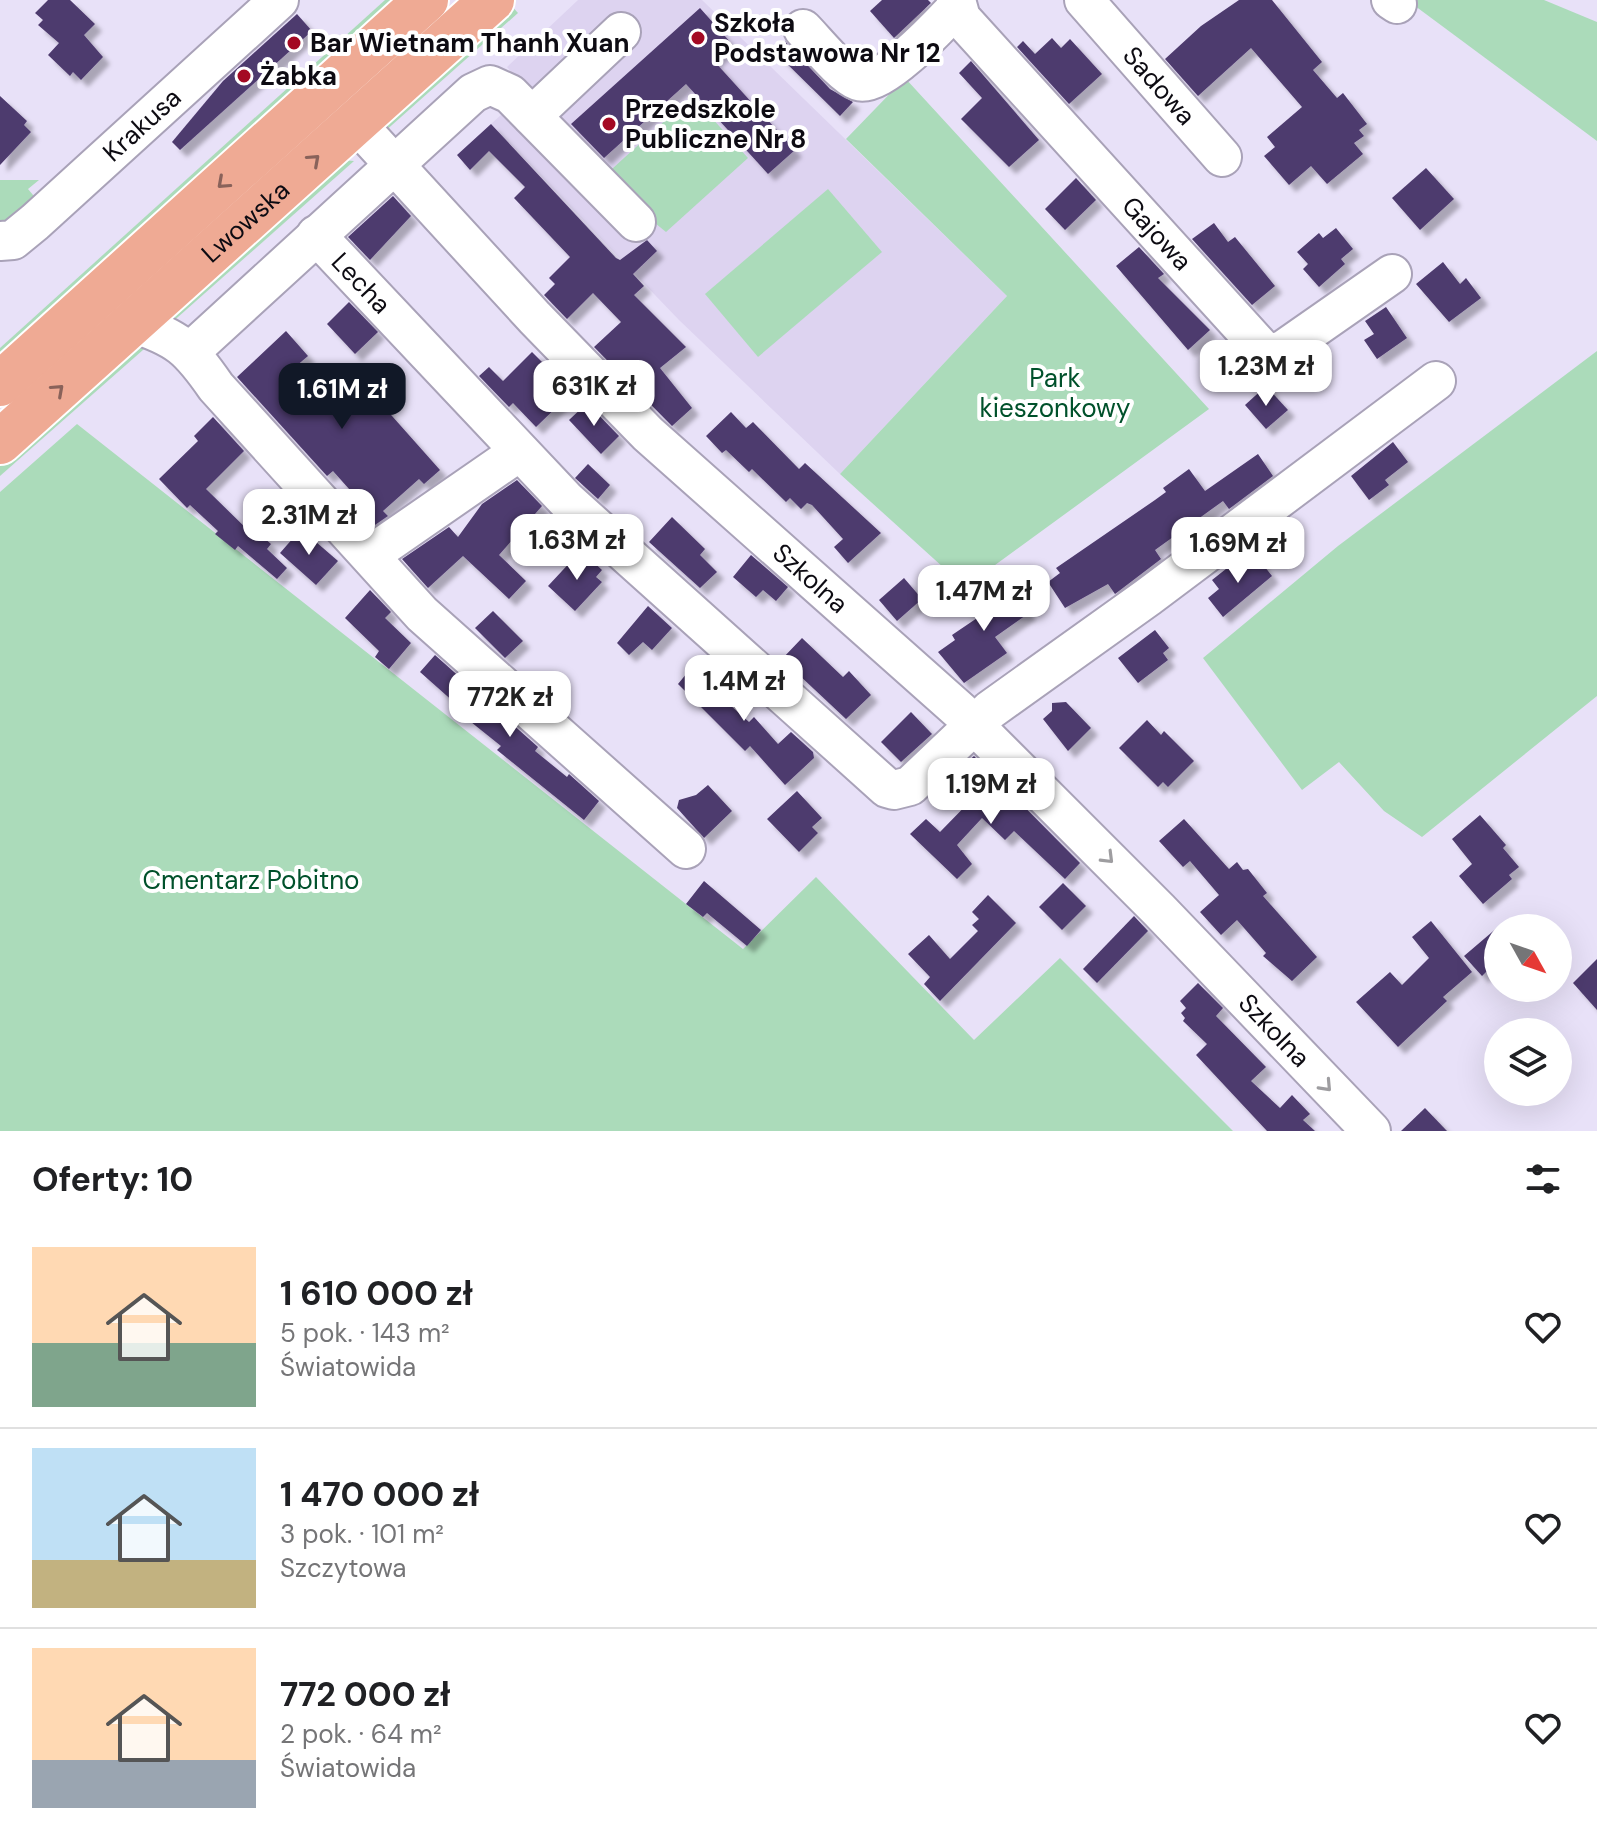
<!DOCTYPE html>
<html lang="pl">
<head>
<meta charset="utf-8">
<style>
  body { margin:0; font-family:"DM Sans",sans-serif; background:#f2f2f2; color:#202124; height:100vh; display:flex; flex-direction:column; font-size:30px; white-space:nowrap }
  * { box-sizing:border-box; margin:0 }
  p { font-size:26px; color:#757577 }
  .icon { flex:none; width:44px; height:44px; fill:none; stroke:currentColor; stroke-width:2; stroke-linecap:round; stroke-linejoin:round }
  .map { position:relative; height:1131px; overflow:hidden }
  .side { display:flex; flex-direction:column; background:#fff; flex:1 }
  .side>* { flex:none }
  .needle { width:52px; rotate:130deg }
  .tools { position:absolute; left:1484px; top:914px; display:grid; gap:16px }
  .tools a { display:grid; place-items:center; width:88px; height:88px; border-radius:50%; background:#fff; box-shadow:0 8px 32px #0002; font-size:40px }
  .price { position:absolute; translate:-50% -68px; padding:0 18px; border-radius:16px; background:#fff; color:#222; font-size:26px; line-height:52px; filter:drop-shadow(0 2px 4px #0008) }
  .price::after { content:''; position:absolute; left:50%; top:48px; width:24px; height:18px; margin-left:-12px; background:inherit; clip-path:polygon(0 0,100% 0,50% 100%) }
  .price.selected { background:#111827; color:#fff }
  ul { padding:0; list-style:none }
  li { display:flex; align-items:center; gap:24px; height:200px; padding:0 32px }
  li+li { border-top:2px solid #e0e0e0 }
  li span { display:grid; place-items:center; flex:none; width:224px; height:160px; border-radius:0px; color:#555 }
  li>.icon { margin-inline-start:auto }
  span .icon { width:96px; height:96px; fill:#fffc; stroke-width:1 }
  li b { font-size:34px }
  h2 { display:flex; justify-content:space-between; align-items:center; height:96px; padding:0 32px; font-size:34px }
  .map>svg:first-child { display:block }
  .built { fill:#ddd3f0 }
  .green { fill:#abdbba }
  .building { fill:#4e3a6e; filter:url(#shadow) }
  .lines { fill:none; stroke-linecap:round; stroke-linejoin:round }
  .minor-casing { stroke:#a9a2b8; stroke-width:42 }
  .major-casing { stroke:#fff; stroke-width:48 }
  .minor { stroke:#fff; stroke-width:38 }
  .major { stroke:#efaa94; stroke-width:44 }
  .oneway { stroke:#89625a }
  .oneway2 { stroke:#9e9da0 }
  .poi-dot { fill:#a40923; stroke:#fff; stroke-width:3 }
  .labels { text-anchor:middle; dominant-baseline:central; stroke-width:8; stroke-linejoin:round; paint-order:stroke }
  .poi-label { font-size:26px; font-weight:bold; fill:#0d0b12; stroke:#fff; text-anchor:start }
  .street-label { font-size:26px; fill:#0d0b12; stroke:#fff }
  .park-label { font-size:26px; fill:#00512b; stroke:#fff }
</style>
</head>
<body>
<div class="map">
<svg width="1597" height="1131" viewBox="0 0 1597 1131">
  <defs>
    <filter id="shadow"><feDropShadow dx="7" dy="7" stdDeviation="2" flood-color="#0004"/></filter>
  </defs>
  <rect width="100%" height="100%" fill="#e8e1f8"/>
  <polygon class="built" points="578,0 702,0 1007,296 840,474 679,320 491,124 513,104 521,83 507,67"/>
  <g class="green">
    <polygon points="385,0 405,0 0,365 0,348"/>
    <polygon points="1407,0 1544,0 1597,22 1597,141"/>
    <polygon points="509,3 518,13 383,133 386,115"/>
    <polygon points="905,78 1209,409 965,587 840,474 1007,296 846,139"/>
    <polygon points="692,96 748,158 666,232 601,179"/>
    <polygon points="342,160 354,161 169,325 160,322"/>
    <polygon points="0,180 39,180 28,189 38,201 19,220 0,224"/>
    <polygon points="828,189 882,252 758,357 705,294"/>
    <polygon points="152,342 0,476 0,461 127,346"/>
    <polygon points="1597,351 1597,696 1422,837 1384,811 1339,762 1302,790 1203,658 1338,546"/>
    <polygon points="77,424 743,949 816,877 974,1040 1060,958 1233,1131 0,1131 0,492"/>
  </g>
  <g class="building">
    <polygon points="48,0 70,0 95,24 84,35 103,57 81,80 73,72 70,76 48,55 59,43 38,25 43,20 35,13"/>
    <polygon points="882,0 928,0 931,3 894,38 870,11"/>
    <polygon points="1239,0 1272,0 1322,62 1313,70 1337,98 1343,93 1367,124 1359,130 1364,136 1354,143 1363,154 1327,184 1311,166 1289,185 1264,156 1275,147 1267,137 1302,107 1251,48 1198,96 1165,59 1201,26"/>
    <polygon points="700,8 732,44 714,61 795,150 768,174 686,84 604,158 571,124"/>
    <polygon points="297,14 312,31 180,150 172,142 223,81"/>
    <polygon points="1052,38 1061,48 1070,39 1102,74 1069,104 1017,47 1023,41 1035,54"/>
    <polygon points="785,41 830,89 853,102 840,116 775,52"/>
    <polygon points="971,61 1039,140 1009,167 961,119 982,98 959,73"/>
    <polygon points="0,96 27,121 24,125 31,132 0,165"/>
    <polygon points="491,124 616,258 620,260 647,240 657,251 633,274 644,286 634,295 686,347 660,368 692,408 672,426 594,347 621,322 593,293 567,319 544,295 555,284 549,278 570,257 514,198 525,187 489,151 470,170 457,155"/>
    <polygon points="1426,168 1454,199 1420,230 1392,198"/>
    <polygon points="1076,178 1096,200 1065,230 1045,209"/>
    <polygon points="393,196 411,216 370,260 348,237"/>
    <polygon points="1214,223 1228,242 1235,237 1275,286 1252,305 1192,239"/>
    <polygon points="1336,228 1353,249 1341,259 1345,264 1319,287 1303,269 1308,264 1297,252 1319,233 1323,238"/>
    <polygon points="1139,247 1164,274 1158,278 1210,330 1188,350 1116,266"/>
    <polygon points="1443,262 1460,284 1466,278 1481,298 1449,322 1416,284"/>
    <polygon points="349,302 378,332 355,354 327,324"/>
    <polygon points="1386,307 1407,338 1377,359 1364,340 1374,334 1365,321"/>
    <polygon points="286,331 308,356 282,378 310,410 352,371 440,470 424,484 419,479 383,511 388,516 372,527 352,504 358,499 333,471 327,476 237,377"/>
    <polygon points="532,352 556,376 548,384 564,400 536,427 513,403 509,407 479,376 489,367 503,381"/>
    <polygon points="1266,386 1288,410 1266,429 1245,405"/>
    <polygon points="587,403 619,436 601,454 569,420"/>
    <polygon points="731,412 746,428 753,422 799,469 805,463 881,533 848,563 834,547 843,539 812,505 807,503 801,509 790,498 786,502 752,469 749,472 726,450 722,453 706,436"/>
    <polygon points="213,417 244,451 206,489 253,535 256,531 271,544 267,549 287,568 277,579 238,546 235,550 215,534 218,531 190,505 187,508 159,479 198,441 194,436"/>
    <polygon points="1393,442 1408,462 1385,480 1389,485 1369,500 1351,476"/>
    <polygon points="1258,454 1273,476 1229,509 1223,501 1155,550 1161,559 1115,594 1108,584 1065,608 1048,582 1060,573 1056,568 1155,500 1166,492 1163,488 1189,469 1205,491"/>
    <polygon points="588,464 610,485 598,499 575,478"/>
    <polygon points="517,480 542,506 499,555 526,581 509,599 463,556 428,588 402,559 449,527 458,537 482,504"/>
    <polygon points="672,517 705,549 700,555 717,572 700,588 649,542"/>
    <polygon points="301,529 338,561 316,585 280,553"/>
    <polygon points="751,555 788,587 776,601 763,590 756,597 733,577"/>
    <polygon points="587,556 602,570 596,577 602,582 575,611 548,586 575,557 581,562"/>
    <polygon points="1257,557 1272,576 1223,617 1208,598 1219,589 1212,580 1236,561 1242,569"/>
    <polygon points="904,578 922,599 897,621 879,600"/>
    <polygon points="1003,580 1029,613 995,637 1007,653 964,683 938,652 955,640 952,635 986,612 977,600"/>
    <polygon points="370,590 391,612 385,618 411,643 389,669 375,657 379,651 345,618"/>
    <polygon points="648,606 672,628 652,650 643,642 629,655 617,643"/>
    <polygon points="493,611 523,641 505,658 475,628"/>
    <polygon points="1155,630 1169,648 1163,653 1168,660 1138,683 1118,658"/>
    <polygon points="802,638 843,677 849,671 871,695 846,719 782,659"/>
    <polygon points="435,655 538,747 535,751 567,777 569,774 599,801 584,820 497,750 501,746 471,722 473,719 420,672"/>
    <polygon points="701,656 732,683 720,696 749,722 754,717 778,744 791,732 813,752 814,758 785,785 750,746 745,751 678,684"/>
    <polygon points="1066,702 1091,728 1068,751 1043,719 1052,711 1052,703"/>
    <polygon points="911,712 932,734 901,762 881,742"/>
    <polygon points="1147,720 1161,735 1164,731 1194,761 1168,787 1163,782 1158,787 1119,748"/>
    <polygon points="974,756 1080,863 1065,879 1014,831 1005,840 982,818 957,845 972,864 957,879 910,834 926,819 940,832 978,793 962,778 969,771 963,766"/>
    <polygon points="708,785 732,811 704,838 677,808 679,800 696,795"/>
    <polygon points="797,791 822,818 812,827 818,833 799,852 767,819"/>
    <polygon points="1480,815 1506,845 1503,848 1519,867 1509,875 1512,879 1483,904 1459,876 1472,864 1452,839"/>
    <polygon points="1184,819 1229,869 1237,862 1243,870 1248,869 1267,893 1263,896 1317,957 1292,981 1263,956 1266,953 1237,920 1221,935 1200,912 1219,895 1190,861 1183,867 1159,841"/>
    <polygon points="704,881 761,930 747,946 707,913 703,917 686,904"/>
    <polygon points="1063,883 1086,906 1062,930 1039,907"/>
    <polygon points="988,895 1016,923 940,1001 924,984 930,977 908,954 929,935 950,959 978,931 972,925 979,919 972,912"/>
    <polygon points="1134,916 1148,931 1097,983 1083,969"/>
    <polygon points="1431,921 1472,972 1443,997 1447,1001 1398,1047 1356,1002 1390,972 1402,985 1429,958 1412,937"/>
    <polygon points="1498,927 1498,985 1487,971 1482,976 1464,956"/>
    <polygon points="1597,959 1597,1010 1573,983"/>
    <polygon points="1198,983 1223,1008 1216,1016 1266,1067 1251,1081 1280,1108 1292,1095 1310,1114 1303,1120 1315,1131 1267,1131 1196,1055 1207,1044 1183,1021 1185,1018 1181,1013 1186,1008 1180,1001"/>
    <polygon points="1425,1108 1447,1131 1401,1131"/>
  </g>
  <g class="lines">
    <defs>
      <g id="minor">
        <path id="s1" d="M 956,0 L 961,18 L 1263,350 L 1269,354 L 1283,350 L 1392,274"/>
        <path id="s2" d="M 1084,0 L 1222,157"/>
        <polyline points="1391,0 1397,4"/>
        <path d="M 803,29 C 815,41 843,76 858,81 C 881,89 940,25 956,8"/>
        <polyline points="532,116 621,32"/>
        <path id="s3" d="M 356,123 L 535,318 L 648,434 L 960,711 L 1159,910 L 1371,1131"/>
        <path id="s4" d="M 316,235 L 567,501 L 887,788 L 894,790 L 910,786 L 990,710 L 1148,597 L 1436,381"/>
        <path id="s5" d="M 0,241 L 13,240 L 35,222 L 279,0"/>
        <path d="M 132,323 C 178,338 189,348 216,387 L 422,614 L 686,849"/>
        <polyline points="191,351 473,93 490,85 510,94 636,222"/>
        <polyline points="370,555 519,452"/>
      </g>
      <g id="major">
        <polyline points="0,384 426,0"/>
        <path id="s6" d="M 0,442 L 492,0"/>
      </g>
    </defs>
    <use href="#minor" class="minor-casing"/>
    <use href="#major" class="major-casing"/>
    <use href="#minor" class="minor"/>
    <use href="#major" class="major"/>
  </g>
  <defs><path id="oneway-chevron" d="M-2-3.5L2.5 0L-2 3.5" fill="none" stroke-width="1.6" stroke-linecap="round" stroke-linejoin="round" transform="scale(2)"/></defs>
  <g class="oneway">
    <use href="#oneway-chevron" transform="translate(314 160) rotate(-42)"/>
    <use href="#oneway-chevron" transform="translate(223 183) rotate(138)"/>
    <use href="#oneway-chevron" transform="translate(58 390) rotate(-42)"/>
  </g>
  <g class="oneway2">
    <use href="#oneway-chevron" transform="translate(1108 858) rotate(45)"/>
    <use href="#oneway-chevron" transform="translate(1326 1086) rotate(47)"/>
  </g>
  <g class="poi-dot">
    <circle cx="698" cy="38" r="8"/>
    <circle cx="294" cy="43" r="8"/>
    <circle cx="244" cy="76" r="8"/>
    <circle cx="609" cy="124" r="8"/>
  </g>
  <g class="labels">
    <g class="poi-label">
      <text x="714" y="23">Szkoła<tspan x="714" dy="30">Podstawowa Nr 12</tspan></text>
      <text x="310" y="43">Bar Wietnam Thanh Xuan</text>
      <text x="260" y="76">Żabka</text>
      <text x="625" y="109">Przedszkole<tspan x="625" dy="30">Publiczne Nr 8</tspan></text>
    </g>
    <g class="street-label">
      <text stroke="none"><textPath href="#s2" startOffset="114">Sadowa</textPath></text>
      <text stroke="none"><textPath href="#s5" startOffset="186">Krakusa</textPath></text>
      <text stroke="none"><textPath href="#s6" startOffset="330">Lwowska</textPath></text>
      <text stroke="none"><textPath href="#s1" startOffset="310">Gajowa</textPath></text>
      <text stroke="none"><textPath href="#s4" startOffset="66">Lecha</textPath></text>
      <text stroke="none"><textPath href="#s3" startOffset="644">Szkolna</textPath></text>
      <text stroke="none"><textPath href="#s3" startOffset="1292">Szkolna</textPath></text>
    </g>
    <g class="park-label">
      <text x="1055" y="378">Park<tspan x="1055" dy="30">kieszonkowy</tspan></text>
      <text x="251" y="880">Cmentarz Pobitno</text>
    </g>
  </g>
</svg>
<div class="tools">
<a><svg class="needle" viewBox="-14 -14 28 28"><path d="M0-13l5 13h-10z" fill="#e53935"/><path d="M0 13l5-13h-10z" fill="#757577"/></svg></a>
<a><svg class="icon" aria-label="layers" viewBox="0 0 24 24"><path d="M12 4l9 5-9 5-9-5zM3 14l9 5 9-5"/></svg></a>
</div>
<b class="price" style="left:1266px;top:408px">1.23M zł</b>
<b class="price" style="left:594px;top:428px">631K zł</b>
<b class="price selected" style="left:342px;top:431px">1.61M zł</b>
<b class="price" style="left:309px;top:557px">2.31M zł</b>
<b class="price" style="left:577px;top:582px">1.63M zł</b>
<b class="price" style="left:1238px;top:585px">1.69M zł</b>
<b class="price" style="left:984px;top:633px">1.47M zł</b>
<b class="price" style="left:744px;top:723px">1.4M zł</b>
<b class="price" style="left:510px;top:739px">772K zł</b>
<b class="price" style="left:991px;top:826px">1.19M zł</b>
</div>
<section class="side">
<h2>Oferty: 10<svg class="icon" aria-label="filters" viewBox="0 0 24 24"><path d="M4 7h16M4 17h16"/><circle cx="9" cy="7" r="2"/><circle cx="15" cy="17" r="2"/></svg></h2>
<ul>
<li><span style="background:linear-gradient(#ffd9b3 60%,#7fa58c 0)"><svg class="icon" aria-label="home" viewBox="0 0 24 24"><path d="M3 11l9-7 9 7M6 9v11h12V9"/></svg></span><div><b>1 610 000 zł</b><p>5 pok. · 143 m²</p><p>Światowida</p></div><svg class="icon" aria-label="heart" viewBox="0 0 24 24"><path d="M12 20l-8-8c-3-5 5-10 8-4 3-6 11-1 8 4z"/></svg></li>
<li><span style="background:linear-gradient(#bfe0f5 70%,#c2b280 0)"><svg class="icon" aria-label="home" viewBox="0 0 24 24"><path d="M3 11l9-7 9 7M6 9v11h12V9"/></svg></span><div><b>1 470 000 zł</b><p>3 pok. · 101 m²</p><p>Szczytowa</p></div><svg class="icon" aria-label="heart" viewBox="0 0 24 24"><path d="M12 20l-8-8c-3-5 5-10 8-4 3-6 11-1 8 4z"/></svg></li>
<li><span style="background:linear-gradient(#ffd9b3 70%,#9aa5b1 0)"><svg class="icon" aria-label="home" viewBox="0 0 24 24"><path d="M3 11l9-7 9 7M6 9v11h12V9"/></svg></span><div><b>772 000 zł</b><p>2 pok. · 64 m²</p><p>Światowida</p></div><svg class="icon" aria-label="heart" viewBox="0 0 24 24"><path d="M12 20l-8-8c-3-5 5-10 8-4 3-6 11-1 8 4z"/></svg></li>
</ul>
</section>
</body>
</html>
